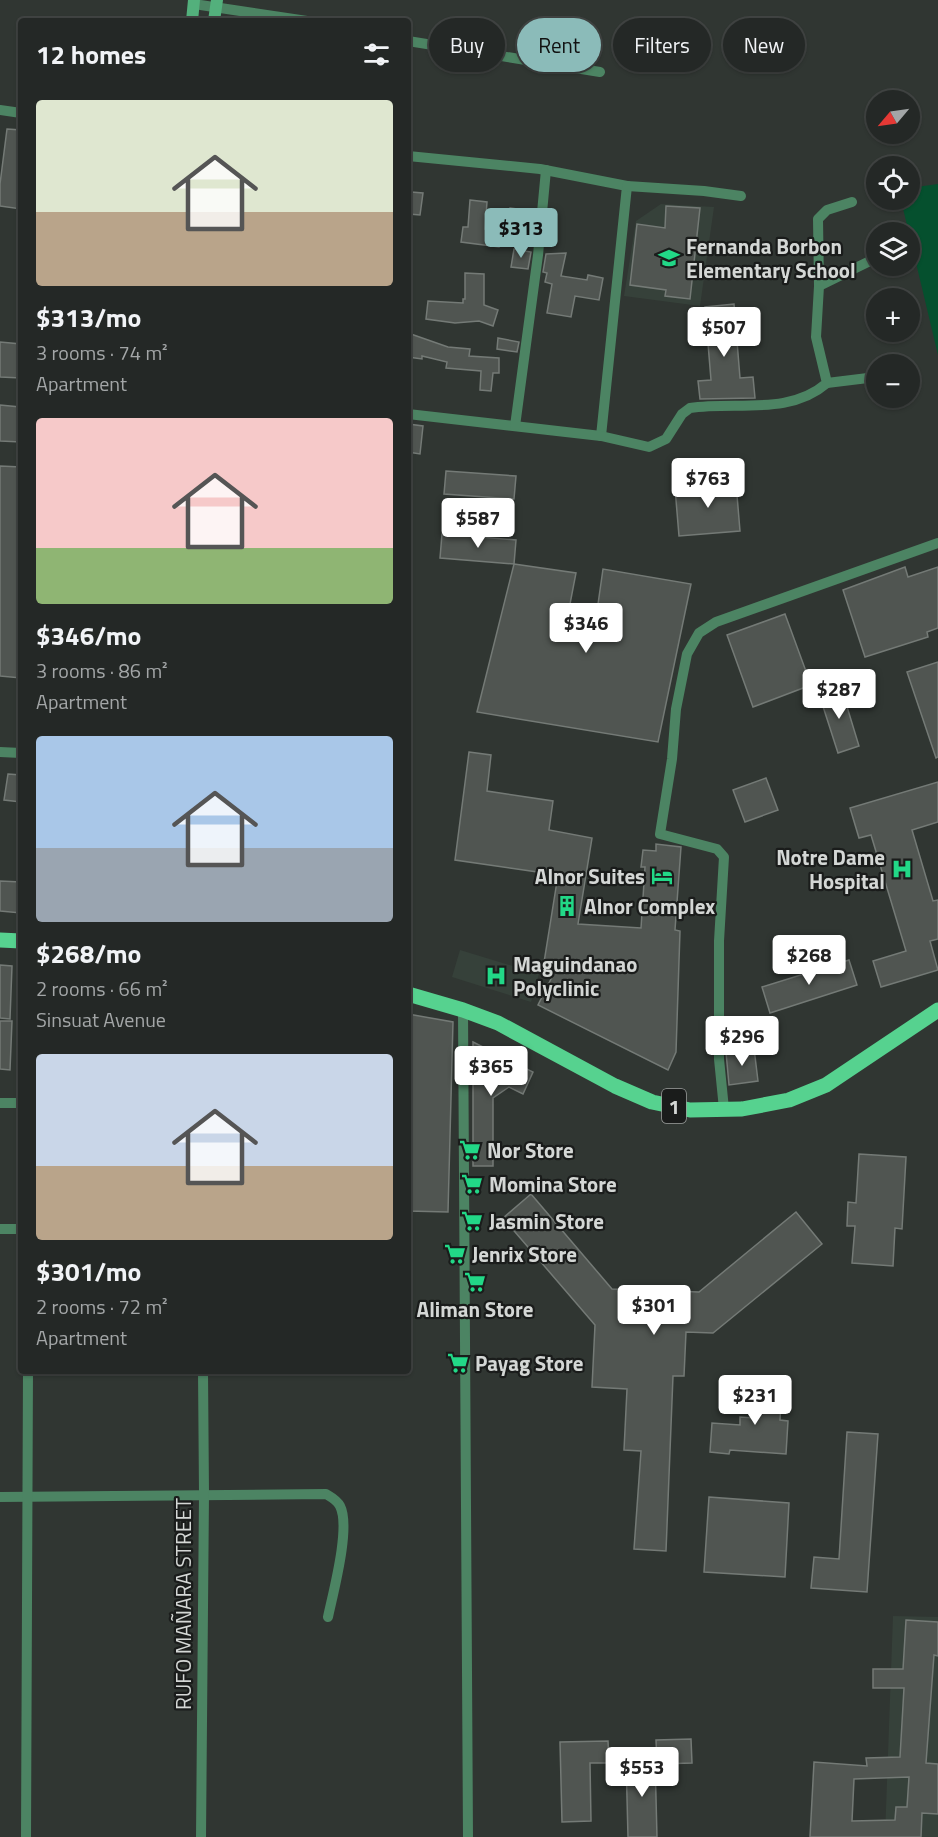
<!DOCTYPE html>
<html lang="en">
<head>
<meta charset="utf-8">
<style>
  body { margin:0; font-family:"Titillium Web",sans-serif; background:#303432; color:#f1f3f6; height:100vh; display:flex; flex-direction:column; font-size:22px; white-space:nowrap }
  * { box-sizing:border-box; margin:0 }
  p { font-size:20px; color:#a3a6a7 }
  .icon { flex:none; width:33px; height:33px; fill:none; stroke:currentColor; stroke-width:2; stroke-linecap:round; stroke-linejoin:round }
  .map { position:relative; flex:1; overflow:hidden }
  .drawer { position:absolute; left:18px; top:18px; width:393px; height:1356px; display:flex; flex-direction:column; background:#242826; border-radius:6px; box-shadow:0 2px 4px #0004,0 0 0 2px #414443 }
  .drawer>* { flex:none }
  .hud { position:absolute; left:429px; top:18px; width:418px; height:54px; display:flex; gap:12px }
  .needle { width:39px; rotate:241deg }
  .tools { position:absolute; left:866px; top:90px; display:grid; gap:12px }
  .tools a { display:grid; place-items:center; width:54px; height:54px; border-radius:50%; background:#242826; box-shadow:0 2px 4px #0004,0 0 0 2px #414443; font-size:30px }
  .price { position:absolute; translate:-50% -51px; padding:0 14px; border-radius:6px; background:#fff; color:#222; font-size:20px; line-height:39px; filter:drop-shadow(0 2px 3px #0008) }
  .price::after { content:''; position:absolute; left:50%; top:36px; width:18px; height:14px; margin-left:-9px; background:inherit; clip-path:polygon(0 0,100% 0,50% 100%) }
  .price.on { background:#8bbbb9; color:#111 }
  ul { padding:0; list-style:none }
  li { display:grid; align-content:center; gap:12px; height:318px; padding:0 18px }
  li span { display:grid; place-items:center; height:186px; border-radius:6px; color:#555 }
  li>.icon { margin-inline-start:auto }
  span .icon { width:108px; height:108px; fill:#fffc; stroke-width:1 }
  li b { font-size:26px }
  h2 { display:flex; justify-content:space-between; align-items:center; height:72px; padding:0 18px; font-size:26px }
  .pill { padding:0 21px; border-radius:27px; background:#242826; box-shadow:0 2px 4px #0004,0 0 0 2px #414443; font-size:21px; line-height:54px }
  .pill.on { background:#8bbbb9; color:#111 }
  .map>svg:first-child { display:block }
  .built { fill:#36413a }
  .green { fill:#05502e }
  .building { fill:#505551; stroke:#747a76; stroke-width:1.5; fill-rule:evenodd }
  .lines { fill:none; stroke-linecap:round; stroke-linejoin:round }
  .street { stroke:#4c8463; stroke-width:10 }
  .secondary { stroke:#53b07c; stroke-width:12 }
  .primary { stroke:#56d28f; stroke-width:15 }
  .labels { text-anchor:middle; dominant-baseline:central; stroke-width:4.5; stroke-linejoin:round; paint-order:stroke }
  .shield { fill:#1a1c1b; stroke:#9c9f9d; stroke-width:1.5 }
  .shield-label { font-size:20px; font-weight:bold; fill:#d4d7d5 }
  .poi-label { font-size:21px; font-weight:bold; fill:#d4d7d5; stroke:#1a1c1b; text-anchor:start }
  .street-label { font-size:21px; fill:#d4d7d5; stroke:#1a1c1b }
</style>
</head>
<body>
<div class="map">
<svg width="938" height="1837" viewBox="0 0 938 1837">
  <rect width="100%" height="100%" fill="#303632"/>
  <g class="built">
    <polygon points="661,204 714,207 700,306 624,296 636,221"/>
    <polygon points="460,950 539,974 531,1002 452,977"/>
    <polygon points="893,1616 938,1617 938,1837 885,1837"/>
  </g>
  <polygon class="green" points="938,184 938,355 901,200 909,200 909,188"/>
  <g class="building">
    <polygon points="7,129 21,130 21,209 0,206 0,184"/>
    <polygon points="411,192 423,193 420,215 409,214"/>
    <polygon points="470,200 487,202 485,229 501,231 499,247 461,242 463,227 468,227"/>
    <polygon points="666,206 700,208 690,299 665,296 666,290 630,285 637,224 665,228"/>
    <polygon points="510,208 531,211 529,226 508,223"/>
    <polygon points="514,249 531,252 528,269 511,267"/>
    <polygon points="566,253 561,276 587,280 588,275 603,278 599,300 575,296 571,317 547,313 552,284 545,282 547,273 543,272 546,254"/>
    <polygon points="465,273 484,274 484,305 498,310 493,326 479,321 455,323 426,319 428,301 463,303 463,299 465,299"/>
    <polygon points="734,304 740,378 753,377 755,398 700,399 698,381 711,380 705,307"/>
    <polygon points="408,333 448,347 470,349 469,356 499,358 499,373 493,373 491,391 480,390 481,371 446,368 447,362 422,356 422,359 408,357"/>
    <polygon points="498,338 519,342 517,352 497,349"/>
    <polygon points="0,342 21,344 21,378 0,377"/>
    <polygon points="0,405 20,407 21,442 0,441"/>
    <polygon points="408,424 423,426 420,454 408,452"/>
    <polygon points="0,466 21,467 21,678 0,676"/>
    <polygon points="446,471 516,476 514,499 444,494"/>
    <polygon points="736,483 740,531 679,536 675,488"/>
    <polygon points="442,534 516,540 514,564 440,558"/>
    <polygon points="514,564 576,573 564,635 593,639 603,569 691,584 658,742 477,712"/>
    <polygon points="905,567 908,577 938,567 938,628 927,632 928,637 865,657 843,590"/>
    <polygon points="785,614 811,685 753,707 727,635"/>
    <polygon points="938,662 938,757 936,758 907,672"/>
    <polygon points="841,687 859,746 838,753 819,694"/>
    <polygon points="469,752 491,755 487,791 553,801 549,830 592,838 578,924 641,928 645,867 641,867 643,850 656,851 656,844 681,847 675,930 680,931 676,1052 668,1070 538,1005 552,977 542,975 558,875 455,860"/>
    <polygon points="8,774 21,775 21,802 4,800"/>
    <polygon points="766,778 778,810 745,822 733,790"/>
    <polygon points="938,782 938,822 912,830 933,901 938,900 938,939 930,941 938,970 881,987 873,961 906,951 871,835 859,838 850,808"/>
    <polygon points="0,881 21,882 21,913 0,911"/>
    <polygon points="849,960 857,985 770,1013 762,987"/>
    <polygon points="0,965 12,966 10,1019 0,1018"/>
    <polygon points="408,1014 453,1022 448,1212 408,1211"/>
    <polygon points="0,1021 12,1021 10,1070 0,1069"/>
    <polygon points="473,1042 533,1072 523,1094 509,1087 493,1098 493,1166 473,1166"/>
    <polygon points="754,1048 758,1081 729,1085 726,1052"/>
    <polygon points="859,1154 906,1157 902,1229 895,1228 893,1266 852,1263 855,1226 847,1226 848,1202 856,1203"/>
    <polygon points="531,1194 612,1289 699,1292 796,1212 822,1244 713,1333 686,1332 684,1376 673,1376 666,1551 634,1549 641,1451 624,1450 627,1389 592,1387 595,1325 503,1218"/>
    <polygon points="756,1381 782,1383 780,1420 788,1421 786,1454 730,1450 729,1454 710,1452 712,1423 740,1425 740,1417 754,1418"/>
    <polygon points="847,1432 878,1434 867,1592 811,1588 814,1557 839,1559"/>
    <polygon points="709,1497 789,1503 785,1577 704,1572"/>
    <path d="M 906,1620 L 938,1622 L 938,1656 L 934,1655 L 926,1763 L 938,1764 L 938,1814 L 922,1813 L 921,1837 L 810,1837 L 814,1762 L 867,1766 L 866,1758 L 900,1757 L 904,1688 L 873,1688 L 873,1669 L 903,1669 ZM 909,1777 L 907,1807 L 896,1807 L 895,1820 L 852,1821 L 854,1779 Z"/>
    <polygon points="691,1739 692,1763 657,1764 656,1740"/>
    <polygon points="608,1741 609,1763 590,1763 591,1821 562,1822 560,1742"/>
    <polygon points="626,1758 655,1758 657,1837 628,1837"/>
  </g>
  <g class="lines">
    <g class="street">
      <polyline points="194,4 307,21"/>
      <polyline points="408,41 600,72"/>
      <polyline points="0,110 21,113"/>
      <polyline points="408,156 540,169 627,186 601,436"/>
      <polyline points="627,186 704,191 741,196"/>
      <polyline points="819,286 818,219 827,210 852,202"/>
      <polyline points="827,383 876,377"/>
      <path d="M 408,414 L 601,436 L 649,447 L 666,439 L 682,414 L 690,408 C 736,401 789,416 827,383 L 816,337 L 819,286 L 876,258"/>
      <polyline points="515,426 538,255 546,170"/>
      <polyline points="0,752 21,753"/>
      <polyline points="463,1010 468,1837"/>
      <polyline points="0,1103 21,1103"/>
      <polyline points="724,1109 719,1059 719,941 724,857 717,849 660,834 672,759 676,709 687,654 699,633 716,622 938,543"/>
      <polyline points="0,1229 21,1229"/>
      <path d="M 0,1497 L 326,1494 C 331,1497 337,1500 340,1506 C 351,1527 333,1593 328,1617"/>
      <polyline points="26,1837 28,1371"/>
      <polyline points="201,1837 204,1494 203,1371"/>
    </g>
    <g class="secondary">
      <polyline points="192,21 194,0"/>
      <polyline points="214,21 217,0"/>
    </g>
    <g class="primary">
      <polyline points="0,940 21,941"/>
      <polyline points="408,994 463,1010 498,1023 615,1086 652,1102 690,1110 742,1109 789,1100 826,1085 938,1010"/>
    </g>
  </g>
  <defs>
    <symbol id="school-bare" viewBox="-9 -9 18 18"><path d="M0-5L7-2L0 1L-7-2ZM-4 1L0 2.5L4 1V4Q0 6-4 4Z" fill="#22d887" stroke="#1a1c1b" stroke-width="2.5" paint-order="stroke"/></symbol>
    <symbol id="hospital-bare" viewBox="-9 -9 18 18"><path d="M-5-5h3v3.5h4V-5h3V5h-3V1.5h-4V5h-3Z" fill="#22d887" stroke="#1a1c1b" stroke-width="2.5" paint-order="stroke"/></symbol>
    <symbol id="hotel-bare" viewBox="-9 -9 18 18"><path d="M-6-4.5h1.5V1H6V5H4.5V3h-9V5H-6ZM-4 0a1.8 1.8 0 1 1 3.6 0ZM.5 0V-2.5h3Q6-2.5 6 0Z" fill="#22d887" stroke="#1a1c1b" stroke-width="2.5" paint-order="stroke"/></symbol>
    <symbol id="building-bare" viewBox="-9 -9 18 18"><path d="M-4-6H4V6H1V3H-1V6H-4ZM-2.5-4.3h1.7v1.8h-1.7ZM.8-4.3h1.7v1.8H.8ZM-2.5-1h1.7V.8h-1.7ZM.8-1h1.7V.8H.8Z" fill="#22d887" stroke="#1a1c1b" stroke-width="2.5" paint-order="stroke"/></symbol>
    <symbol id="supermarket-bare" viewBox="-9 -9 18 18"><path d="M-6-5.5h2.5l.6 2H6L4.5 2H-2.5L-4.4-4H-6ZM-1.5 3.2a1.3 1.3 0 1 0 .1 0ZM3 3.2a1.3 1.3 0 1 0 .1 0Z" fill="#22d887" stroke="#1a1c1b" stroke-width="2.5" paint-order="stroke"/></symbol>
  </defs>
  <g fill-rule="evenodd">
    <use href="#school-bare" x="654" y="243" width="30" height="30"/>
    <use href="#hospital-bare" x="887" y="854" width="30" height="30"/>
    <use href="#hotel-bare" x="647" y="861" width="30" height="30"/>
    <use href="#building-bare" x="552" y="891" width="30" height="30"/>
    <use href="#hospital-bare" x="481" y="961" width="30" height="30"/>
    <use href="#supermarket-bare" x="455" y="1135" width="30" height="30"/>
    <use href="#supermarket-bare" x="457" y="1169" width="30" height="30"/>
    <use href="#supermarket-bare" x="457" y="1206" width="30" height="30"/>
    <use href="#supermarket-bare" x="440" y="1239" width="30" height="30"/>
    <use href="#supermarket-bare" x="460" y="1267" width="30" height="30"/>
    <use href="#supermarket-bare" x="443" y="1348" width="30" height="30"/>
  </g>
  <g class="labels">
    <rect class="shield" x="662" y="1089" width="24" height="34" rx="4.5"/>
    <g class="shield-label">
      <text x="674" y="1106">1</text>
    </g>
    <g class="poi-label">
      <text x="686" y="246">Fernanda Borbon<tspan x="686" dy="24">Elementary School</tspan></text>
      <text x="885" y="857" text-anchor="end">Notre Dame<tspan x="885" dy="24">Hospital</tspan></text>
      <text x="645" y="876" text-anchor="end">Alnor Suites</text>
      <text x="584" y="906">Alnor Complex</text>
      <text x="513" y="964">Maguindanao<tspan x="513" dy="24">Polyclinic</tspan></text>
      <text x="487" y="1150">Nor Store</text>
      <text x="489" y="1184">Momina Store</text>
      <text x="489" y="1221">Jasmin Store</text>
      <text x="472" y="1254">Jenrix Store</text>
      <text x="475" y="1309" text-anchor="middle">Aliman Store</text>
      <text x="475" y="1363">Payag Store</text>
    </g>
    <g class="street-label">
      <text transform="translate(183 1604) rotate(-90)">RUFO MAÑARA STREET</text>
    </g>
  </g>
</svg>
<div class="tools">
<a><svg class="needle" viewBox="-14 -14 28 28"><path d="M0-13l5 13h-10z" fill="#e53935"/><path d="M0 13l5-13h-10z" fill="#a3a6a7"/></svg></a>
<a><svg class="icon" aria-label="locate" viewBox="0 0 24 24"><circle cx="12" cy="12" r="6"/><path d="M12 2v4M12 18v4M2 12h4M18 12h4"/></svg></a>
<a><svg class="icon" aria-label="layers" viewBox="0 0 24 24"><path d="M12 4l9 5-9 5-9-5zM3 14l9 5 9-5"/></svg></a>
<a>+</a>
<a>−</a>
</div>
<b class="price on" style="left:521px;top:259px">$313</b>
<b class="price" style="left:724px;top:358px">$507</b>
<b class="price" style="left:708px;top:509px">$763</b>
<b class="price" style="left:478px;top:549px">$587</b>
<b class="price" style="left:586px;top:654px">$346</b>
<b class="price" style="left:839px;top:720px">$287</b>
<b class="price" style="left:809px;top:986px">$268</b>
<b class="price" style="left:742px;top:1067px">$296</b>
<b class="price" style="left:491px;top:1097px">$365</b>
<b class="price" style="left:654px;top:1336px">$301</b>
<b class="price" style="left:755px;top:1426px">$231</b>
<b class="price" style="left:642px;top:1798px">$553</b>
<div class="hud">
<a class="pill">Buy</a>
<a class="pill on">Rent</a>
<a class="pill">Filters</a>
<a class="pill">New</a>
</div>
<section class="drawer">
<h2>12 homes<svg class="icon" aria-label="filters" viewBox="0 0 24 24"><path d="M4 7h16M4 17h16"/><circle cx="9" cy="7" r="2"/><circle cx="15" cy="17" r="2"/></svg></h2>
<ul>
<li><span style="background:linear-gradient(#dfe7d0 60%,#b9a48a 0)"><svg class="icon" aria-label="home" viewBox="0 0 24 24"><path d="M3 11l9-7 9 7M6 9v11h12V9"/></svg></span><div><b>$313/mo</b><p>3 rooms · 74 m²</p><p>Apartment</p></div></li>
<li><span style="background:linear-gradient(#f6c9c9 70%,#8fb573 0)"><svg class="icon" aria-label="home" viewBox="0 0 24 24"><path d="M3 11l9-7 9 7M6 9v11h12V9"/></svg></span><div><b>$346/mo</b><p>3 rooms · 86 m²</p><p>Apartment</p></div></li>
<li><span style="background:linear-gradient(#a9c7e8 60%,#9aa5b1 0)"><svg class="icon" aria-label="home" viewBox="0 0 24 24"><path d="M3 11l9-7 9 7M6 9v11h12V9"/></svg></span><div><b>$268/mo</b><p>2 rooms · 66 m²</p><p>Sinsuat Avenue</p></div></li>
<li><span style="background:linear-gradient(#c9d6e8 60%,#b9a48a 0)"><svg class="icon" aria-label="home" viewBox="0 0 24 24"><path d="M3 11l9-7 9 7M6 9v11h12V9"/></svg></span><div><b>$301/mo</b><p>2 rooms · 72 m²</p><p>Apartment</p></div></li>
</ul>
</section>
</div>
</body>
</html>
